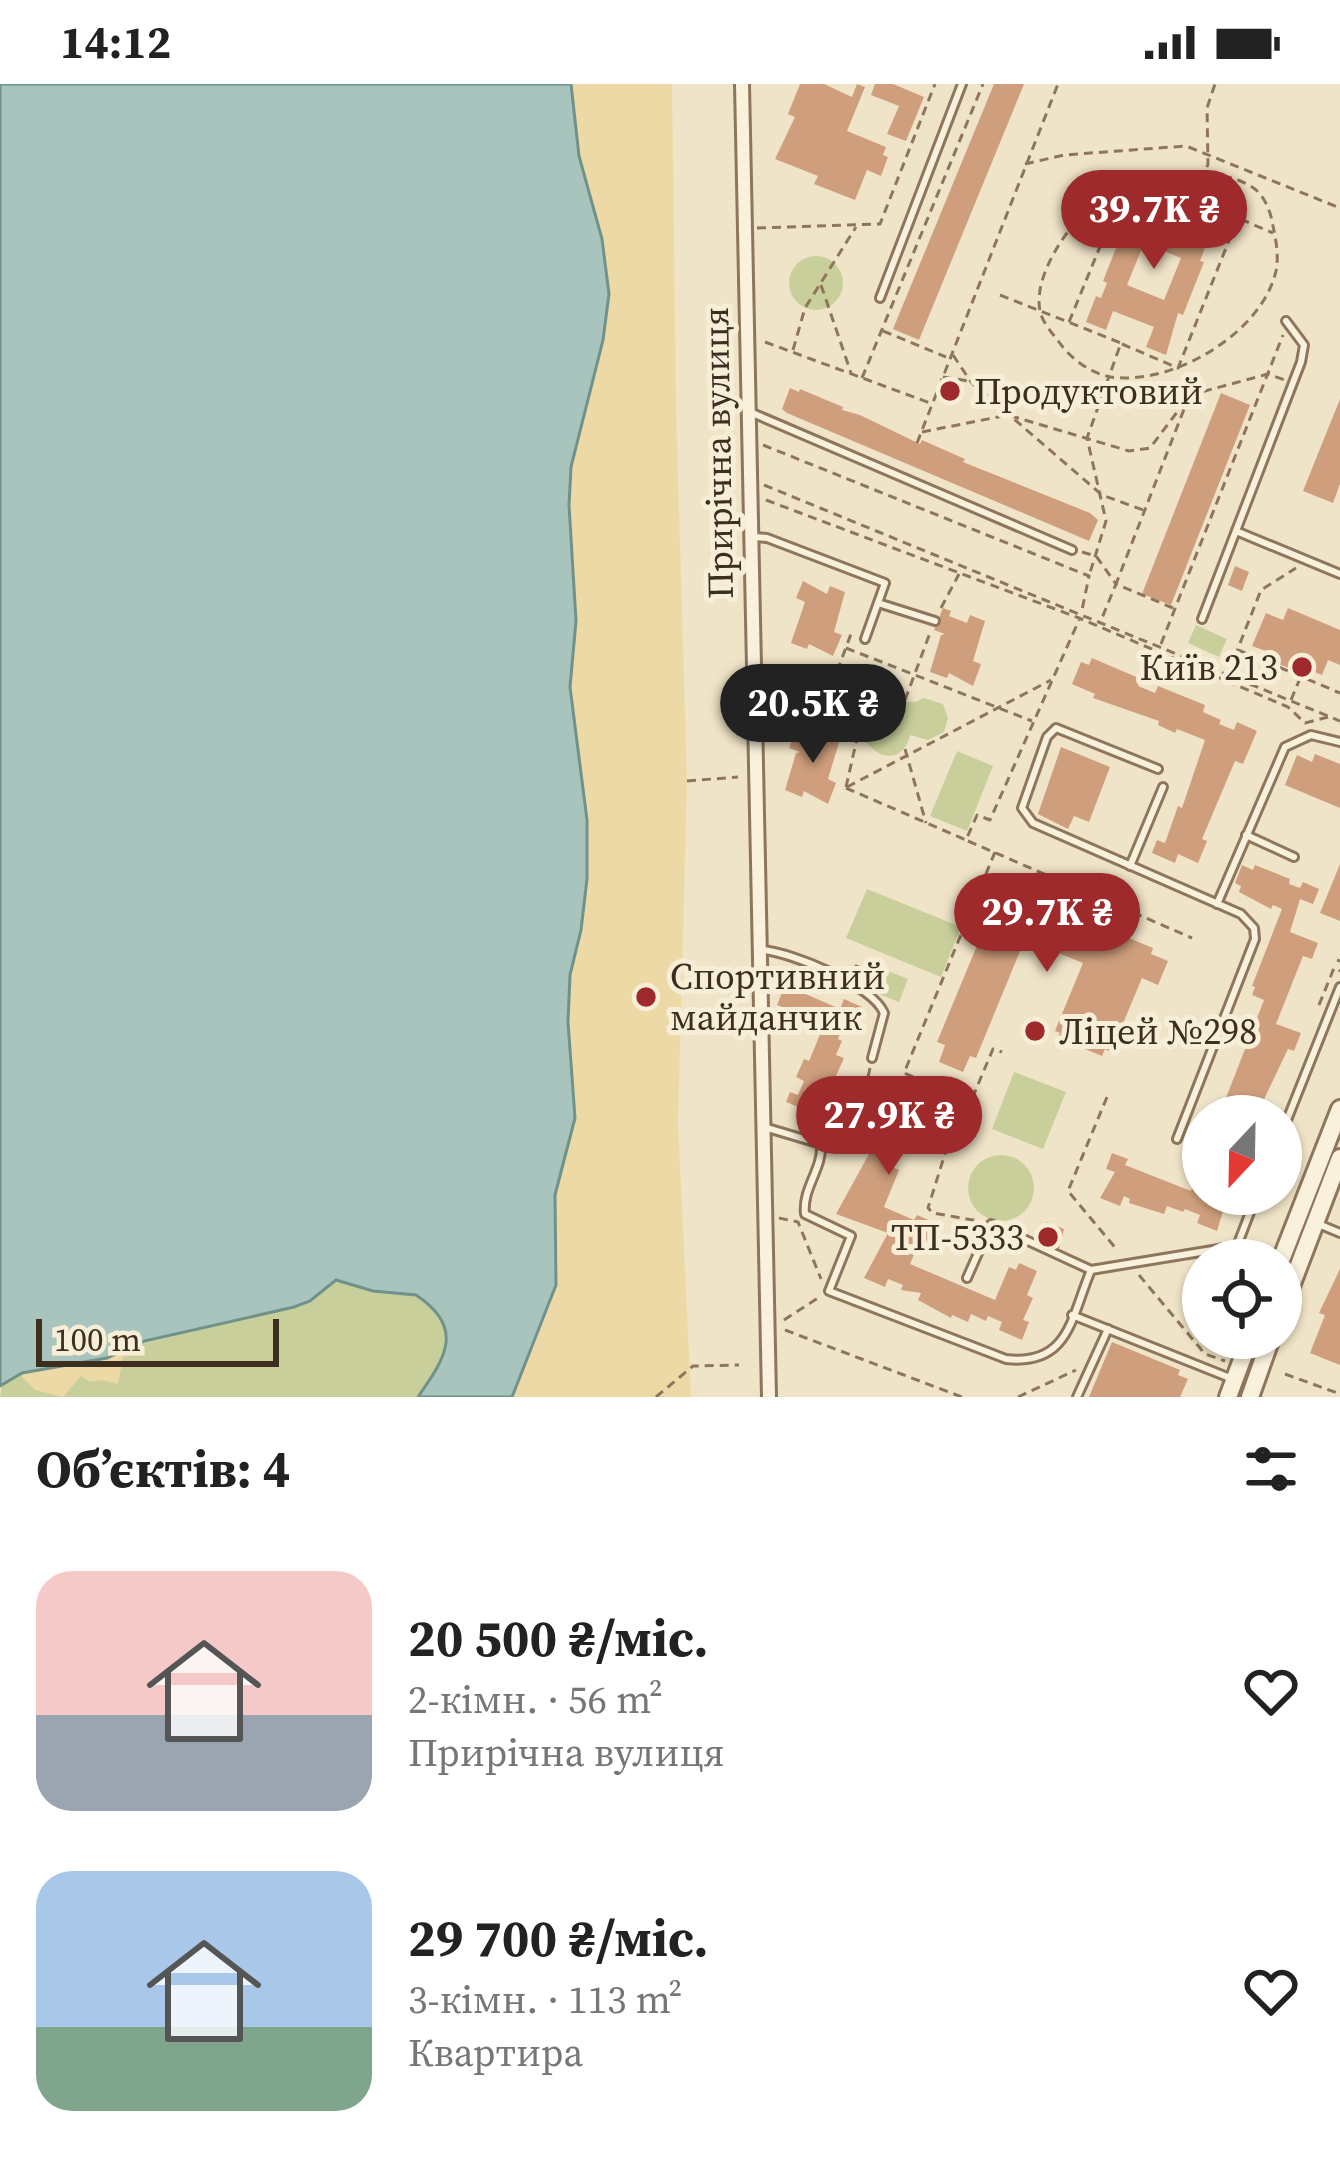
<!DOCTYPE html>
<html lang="uk">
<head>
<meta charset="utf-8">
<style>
  body { margin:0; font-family:"Source Serif 4",serif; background:#f6f6f6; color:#222; height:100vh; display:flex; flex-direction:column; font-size:45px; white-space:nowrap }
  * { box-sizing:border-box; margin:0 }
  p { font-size:39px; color:#767676 }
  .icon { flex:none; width:66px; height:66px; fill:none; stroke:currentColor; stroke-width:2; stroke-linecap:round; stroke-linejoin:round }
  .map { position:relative; height:1313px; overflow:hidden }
  .details { display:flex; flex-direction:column; background:#fff; flex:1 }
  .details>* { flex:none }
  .needle { width:78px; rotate:202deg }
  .tools { position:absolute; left:1182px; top:1011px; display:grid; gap:24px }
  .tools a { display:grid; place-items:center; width:120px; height:120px; border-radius:50%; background:#fff; box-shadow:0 3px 9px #0004; font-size:60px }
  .scale { position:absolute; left:36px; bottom:30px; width:243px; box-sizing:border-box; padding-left:12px; border:6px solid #3d2e20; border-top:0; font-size:33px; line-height:42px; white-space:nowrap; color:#3d2e20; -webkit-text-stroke:9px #f7eed8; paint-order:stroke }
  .price { position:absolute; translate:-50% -102px; padding:0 27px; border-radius:42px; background:#9e2a2b; color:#fff; font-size:39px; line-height:78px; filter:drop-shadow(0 3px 6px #0008) }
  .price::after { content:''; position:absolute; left:50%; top:72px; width:36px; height:27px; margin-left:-18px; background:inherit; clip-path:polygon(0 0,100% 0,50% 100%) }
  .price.current { background:#222; color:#fff }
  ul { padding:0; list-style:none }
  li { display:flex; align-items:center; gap:36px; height:300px; padding:0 36px }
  li span { display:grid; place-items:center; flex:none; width:336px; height:240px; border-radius:36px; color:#555 }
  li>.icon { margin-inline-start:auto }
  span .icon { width:144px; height:144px; fill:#fffc; stroke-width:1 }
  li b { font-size:51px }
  h2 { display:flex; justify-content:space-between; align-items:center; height:144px; padding:0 36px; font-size:51px }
  .status { display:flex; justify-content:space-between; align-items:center; height:84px; padding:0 60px; background:#fff; direction:ltr }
  .status svg { height:33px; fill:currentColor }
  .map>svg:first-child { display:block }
  .green { fill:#c9cf9b }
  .sand { fill:#ecd9a5 }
  .water { fill:#a9c4bc; stroke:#6f938a; stroke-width:3 }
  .building { fill:#cf9f7d; fill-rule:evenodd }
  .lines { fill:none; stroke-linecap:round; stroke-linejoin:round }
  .service-casing { stroke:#8d765c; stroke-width:12 }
  .minor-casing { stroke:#8d765c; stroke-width:18 }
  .tertiary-casing { stroke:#8d765c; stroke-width:22 }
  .path { stroke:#8d765c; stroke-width:3; stroke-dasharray:9 6; stroke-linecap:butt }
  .service { stroke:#faf1dc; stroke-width:6 }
  .minor { stroke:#faf1dc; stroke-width:12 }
  .tertiary { stroke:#faf1dc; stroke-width:16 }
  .poi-dot { fill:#9e2a2b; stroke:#f7eed8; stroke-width:4.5 }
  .labels { text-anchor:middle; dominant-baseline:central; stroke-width:10; stroke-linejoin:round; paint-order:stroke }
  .poi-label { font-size:36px; fill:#3d2e20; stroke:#f7eed8; text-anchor:start }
  .street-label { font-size:36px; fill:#3d2e20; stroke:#f7eed8 }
</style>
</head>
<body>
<div class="status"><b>14:12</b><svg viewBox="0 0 49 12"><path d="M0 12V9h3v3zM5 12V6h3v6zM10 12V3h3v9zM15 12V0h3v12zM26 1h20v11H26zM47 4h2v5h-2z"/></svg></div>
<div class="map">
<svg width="1340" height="1313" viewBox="0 0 1340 1313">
  <rect width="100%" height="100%" fill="#f0e4c8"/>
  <g class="green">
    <circle cx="816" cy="199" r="27"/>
    <polygon points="1196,541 1227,555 1219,573 1188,559"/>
    <path d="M 876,594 L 886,597 L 900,617 L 915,618 L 924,614 L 943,620 L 948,634 L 944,648 L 928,656 L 910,651 C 905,676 882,678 867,659 L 871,637 L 854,625 L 852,607 L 865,596 Z"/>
    <polygon points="957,667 993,682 967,747 930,732"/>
    <polygon points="867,805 961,843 941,893 846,854"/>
    <polygon points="875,882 908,895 899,918 866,905"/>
    <polygon points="1014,988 1066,1008 1043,1065 992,1045"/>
    <circle cx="1001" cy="1104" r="33"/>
    <path d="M 336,1195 L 373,1207 L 416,1211 C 466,1244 445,1274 418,1313 L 0,1313 L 2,1300 L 22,1289 L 294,1223 L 310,1217 Z"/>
  </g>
  <g class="sand">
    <polygon points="571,0 672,0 676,324 687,697 678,1040 691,1313 512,1313 551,1220 558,1182 555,1111 569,1065 570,891 581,846 587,795 587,736 570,603 576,537 569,421 571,383 603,256 609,210 602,155 579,72"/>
    <polygon points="125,1263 118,1300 101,1296 90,1298 81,1292 63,1313 35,1306 22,1293 22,1289 107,1274"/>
  </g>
  <path class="water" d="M 0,0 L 571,0 L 579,72 L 602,155 L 609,210 L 603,256 L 571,383 L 569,421 L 576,537 L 570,603 L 587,736 L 587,795 L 581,846 L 570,891 L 568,938 L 575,1034 L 555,1111 L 556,1201 L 512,1313 L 418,1313 C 445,1274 466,1244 416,1211 L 373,1207 L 336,1196 L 310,1217 L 294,1223 L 145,1257 L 107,1274 L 22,1289 L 0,1302 Z"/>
  <g class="building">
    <polygon points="800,0 824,0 852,13 857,0 865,3 847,47 886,63 883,71 888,73 881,92 867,86 855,116 814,100 818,92 775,75 795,33 788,30"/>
    <polygon points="875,0 893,0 924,13 906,57 887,50 899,22 871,11"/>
    <polygon points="994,0 1024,0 919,256 893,245"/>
    <path d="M 1141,105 L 1161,114 L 1154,133 L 1191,148 L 1199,128 L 1222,137 L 1211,163 L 1206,161 L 1200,177 L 1204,178 L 1183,231 L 1178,229 L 1166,271 L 1146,263 L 1154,243 L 1113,227 L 1106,246 L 1086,238 L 1096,212 L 1101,214 L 1107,199 L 1103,197 L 1124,144 L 1130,146 ZM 1144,159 L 1181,174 L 1164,216 L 1127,201 Z"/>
    <polygon points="947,298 958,302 953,316 942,312"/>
    <polygon points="790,304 799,308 800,305 843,323 842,326 860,331 920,360 922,356 965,375 963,378 1090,429 1098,436 1089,457 787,329 782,325"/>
    <polygon points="1221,309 1250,321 1171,521 1142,510"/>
    <polygon points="1340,315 1340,400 1333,419 1303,407"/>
    <polygon points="1235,482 1249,488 1242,507 1228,501"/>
    <polygon points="803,497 827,510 830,502 845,508 834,548 842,551 833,572 809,560 807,565 791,559 805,518 796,514"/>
    <polygon points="943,524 951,527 949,532 967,539 970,531 985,537 973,577 981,580 973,602 949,589 947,594 930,588 941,551 945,550 934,546"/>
    <polygon points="1288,524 1340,546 1340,581 1328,576 1322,591 1294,580 1291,585 1271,577 1274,570 1252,562 1266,529 1283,536"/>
    <polygon points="1092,574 1141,595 1138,602 1155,609 1158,602 1205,621 1203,628 1221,636 1219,640 1234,646 1237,638 1257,647 1243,680 1235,677 1202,755 1207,757 1198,779 1178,770 1175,779 1152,769 1157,756 1165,759 1178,722 1182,724 1205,656 1177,645 1175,649 1158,641 1159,637 1093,614 1095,610 1072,600 1081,578 1089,581"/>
    <polygon points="798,642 805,645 803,650 821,658 825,649 840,655 828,695 836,699 828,720 804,707 802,713 785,706 796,669 800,668 789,664"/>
    <polygon points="1061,663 1110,683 1089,738 1074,732 1068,745 1038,730"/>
    <polygon points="1315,670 1340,680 1340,724 1285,701 1297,671 1312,678"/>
    <polygon points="1340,780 1340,837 1320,829"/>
    <polygon points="1242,781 1253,786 1255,781 1290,795 1289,800 1300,804 1303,798 1319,805 1313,820 1300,815 1290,848 1318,859 1312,875 1303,872 1276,940 1301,949 1294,967 1288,965 1258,1028 1249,1025 1246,1032 1219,1032 1264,916 1252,911 1255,903 1252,902 1282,825 1273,821 1271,825 1239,808 1241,802 1235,799"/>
    <polygon points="1000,801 1153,864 1151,870 1168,877 1158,901 1142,894 1111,968 1105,965 1102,972 1058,954 1060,949 1055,947 1083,879 1025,855 976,974 970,972 963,988 939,978 945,961 937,958 981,852 970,847 982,818 991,822"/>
    <polygon points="785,901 840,925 844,915 862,923 853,944 844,940 838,955 842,957 836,971 844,974 831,1003 915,1038 909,1055 899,1051 893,1065 899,1067 892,1083 899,1086 884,1123 914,1136 917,1131 938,1140 927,1157 921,1154 910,1180 995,1216 1009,1183 1016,1186 1019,1179 1037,1187 1027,1211 1033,1214 1023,1236 1029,1238 1022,1256 999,1246 1002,1238 988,1232 986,1237 971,1230 968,1238 952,1231 951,1234 918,1216 921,1209 901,1206 903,1201 888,1195 885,1203 864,1194 888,1149 836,1130 875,1059 839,1050 841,1046 833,1043 837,1034 821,1027 822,1024 807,1017 803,1025 786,1018 790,1008 798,1011 804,997 796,993 804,975 809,977 821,948 795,940 796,937 779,930 782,923 777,921"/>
    <polygon points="1203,1068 1203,1110 1228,1110 1217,1147 1197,1139 1200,1131 1185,1125 1183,1128 1167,1122 1164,1130 1129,1119 1130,1115 1124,1112 1120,1122 1100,1114 1115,1088 1106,1085 1112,1069 1128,1075 1125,1081 1191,1107"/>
    <polygon points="1047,1138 1064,1145 1059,1165 1036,1156"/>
    <polygon points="1340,1185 1340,1281 1310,1269 1325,1231 1319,1229"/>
    <polygon points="1112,1258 1180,1286 1178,1291 1188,1295 1180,1313 1089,1313"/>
  </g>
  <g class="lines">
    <defs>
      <g id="service">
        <polyline points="880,214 962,0"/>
        <polyline points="750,328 1072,466"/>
        <polyline points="1236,447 1340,490"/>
        <polyline points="754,453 767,454 885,499 865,555"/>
        <polyline points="878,519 935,537"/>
        <polyline points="1202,535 1301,278 1304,261 1286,237"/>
        <polyline points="1158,685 1056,644 1047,653 1022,724 1033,739 1241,830 1254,844 1255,855 1177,1055"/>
        <polyline points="1246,751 1294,773"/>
        <polyline points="1130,782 1163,703"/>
        <polyline points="1217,820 1285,663 1311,651 1340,658"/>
        <path d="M 763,866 C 793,869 872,901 884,929 L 872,974"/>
        <path d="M 764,1043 L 821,1060 C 823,1085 802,1104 805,1130 L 851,1152 L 829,1207 L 1006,1275 C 1069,1282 1071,1234 1091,1186"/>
        <polyline points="1281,1051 1340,903"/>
        <polyline points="1316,1139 1340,1149"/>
        <polyline points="967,1194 991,1140 1091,1186 1237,1162 1257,1110"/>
        <polyline points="1072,1231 1230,1294"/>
        <polyline points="1077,1313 1108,1245"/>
      </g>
      <polyline id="minor" points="742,0 769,1313"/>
      <g id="tertiary">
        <polyline points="1281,1176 1340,1025"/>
        <polyline points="1281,1228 1340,1074"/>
        <polyline points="1228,1313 1250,1254"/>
        <polyline points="1250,1313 1271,1254"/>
      </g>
    </defs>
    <use href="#service" class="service-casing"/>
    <use href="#minor" class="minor-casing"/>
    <use href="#tertiary" class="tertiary-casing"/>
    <g class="path">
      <polyline points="1025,80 1064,71 1186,62 1340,124"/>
      <path d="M 1163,90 C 1191,90 1226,86 1252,103 C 1264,110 1271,128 1273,142 C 1276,156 1279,172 1276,187 C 1262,249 1173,302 1111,293 C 1090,289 1071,275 1059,258 C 1053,250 1042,238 1040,227 C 1031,183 1088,112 1127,96 C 1137,92 1151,92 1163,90 Z"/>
      <polyline points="1144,94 1273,149"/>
      <polyline points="1185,139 1208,80 1207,24 1215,0"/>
      <polyline points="757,144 880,140 935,0"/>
      <polyline points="821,201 851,289"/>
      <polyline points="1000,211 1121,259 1087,354 1106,437 1089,492"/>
      <polyline points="1069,238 1127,97"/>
      <polyline points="883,247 946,273"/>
      <polyline points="765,258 930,319"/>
      <polyline points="1122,260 1178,284 1238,134"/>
      <polyline points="793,266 805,224 856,143"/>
      <polyline points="953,271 971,298 1102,411 1143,426"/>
      <polyline points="943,293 969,297"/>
      <polyline points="862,294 983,0"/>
      <polyline points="922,348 1008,331 1129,367 1150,364 1190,311 1268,290 1285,296"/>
      <polyline points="917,359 1058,0"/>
      <polyline points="763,361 1089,492 1082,526"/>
      <polyline points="764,401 1340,637"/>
      <polyline points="766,416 1079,534 1288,623 1305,639 1328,633"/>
      <polyline points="1082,468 1096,472 1116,500 1102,534"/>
      <polyline points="941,524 959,490"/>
      <polyline points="1173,524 1116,500 1188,315"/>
      <polyline points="1161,560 1283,251"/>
      <polyline points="846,564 1032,637"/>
      <polyline points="1238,566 1340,609"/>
      <polyline points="1229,587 1261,506 1296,484"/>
      <polyline points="771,598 868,643"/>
      <polyline points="905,616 930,549"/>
      <polyline points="1291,616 1301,592"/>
      <polyline points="905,665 926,739"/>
      <polyline points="687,697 738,693"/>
      <polyline points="846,703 858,650 838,585 851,550 856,551"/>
      <polyline points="847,703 1051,596"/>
      <polyline points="846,704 966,756 977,731 990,736 1079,536"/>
      <polyline points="968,757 1192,854"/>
      <polyline points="995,768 904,989 971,1017 993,965 1002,968"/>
      <polyline points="1337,876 1340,877"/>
      <polyline points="854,887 856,882 872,889"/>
      <polyline points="1319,921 1334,884 1340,887"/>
      <polyline points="870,984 867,998 873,1007 954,1041 928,1124 933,1129 978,1137"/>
      <polyline points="1107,1013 1068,1107 1118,1167"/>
      <polyline points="779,1134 798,1138 821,1195"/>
      <polyline points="1139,1191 1205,1270 1225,1277"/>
      <polyline points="784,1236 818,1214"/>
      <polyline points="785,1246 962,1313"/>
      <polyline points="1285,1290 1340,1310"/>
      <polyline points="656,1313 693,1282 739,1281"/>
      <polyline points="1018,1313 1076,1286"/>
    </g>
    <use href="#service" class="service"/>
    <use href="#minor" class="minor"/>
    <use href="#tertiary" class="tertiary"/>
  </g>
  <g class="poi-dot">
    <circle cx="950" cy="307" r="12"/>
    <circle cx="1302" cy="583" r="12"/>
    <circle cx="646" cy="913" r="12"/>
    <circle cx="1035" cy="947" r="12"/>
    <circle cx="1048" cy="1153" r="12"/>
  </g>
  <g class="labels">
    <g class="poi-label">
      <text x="974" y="307">Продуктовий</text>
      <text x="1278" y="583" text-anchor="end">Київ 213</text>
      <text x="670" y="892">Спортивний<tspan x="670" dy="41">майданчик</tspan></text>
      <text x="1059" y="947">Ліцей №298</text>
      <text x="1024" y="1153" text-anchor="end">ТП-5333</text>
    </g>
    <g class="street-label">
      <text transform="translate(718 369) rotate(-91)">Прирічна вулиця</text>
    </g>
  </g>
</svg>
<div class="tools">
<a><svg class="needle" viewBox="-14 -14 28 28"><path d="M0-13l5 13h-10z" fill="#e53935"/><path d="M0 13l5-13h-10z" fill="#767676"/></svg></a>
<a><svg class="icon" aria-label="locate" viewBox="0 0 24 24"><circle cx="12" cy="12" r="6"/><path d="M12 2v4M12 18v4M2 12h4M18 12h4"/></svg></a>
</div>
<div class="scale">100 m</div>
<b class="price" style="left:1154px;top:188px">39.7K ₴</b>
<b class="price current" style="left:813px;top:682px">20.5K ₴</b>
<b class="price" style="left:1047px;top:891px">29.7K ₴</b>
<b class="price" style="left:889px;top:1094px">27.9K ₴</b>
</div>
<section class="details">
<h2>Об’єктів: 4<svg class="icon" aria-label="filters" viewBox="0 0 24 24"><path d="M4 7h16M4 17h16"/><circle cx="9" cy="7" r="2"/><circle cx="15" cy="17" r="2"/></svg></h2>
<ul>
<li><span style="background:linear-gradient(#f6c9c9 60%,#9aa5b1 0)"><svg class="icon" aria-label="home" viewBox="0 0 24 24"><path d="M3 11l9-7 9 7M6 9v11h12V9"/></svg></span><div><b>20 500 ₴/міс.</b><p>2-кімн. · 56 m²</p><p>Прирічна вулиця</p></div><svg class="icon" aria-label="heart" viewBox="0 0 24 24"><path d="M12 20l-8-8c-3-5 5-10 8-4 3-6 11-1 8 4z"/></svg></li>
<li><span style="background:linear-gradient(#a9c7e8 65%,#7fa58c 0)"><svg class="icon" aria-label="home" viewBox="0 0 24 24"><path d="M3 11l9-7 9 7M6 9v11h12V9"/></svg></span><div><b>29 700 ₴/міс.</b><p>3-кімн. · 113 m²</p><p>Квартира</p></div><svg class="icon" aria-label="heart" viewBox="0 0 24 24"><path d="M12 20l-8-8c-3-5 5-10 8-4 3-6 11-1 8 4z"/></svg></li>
</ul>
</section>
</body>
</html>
